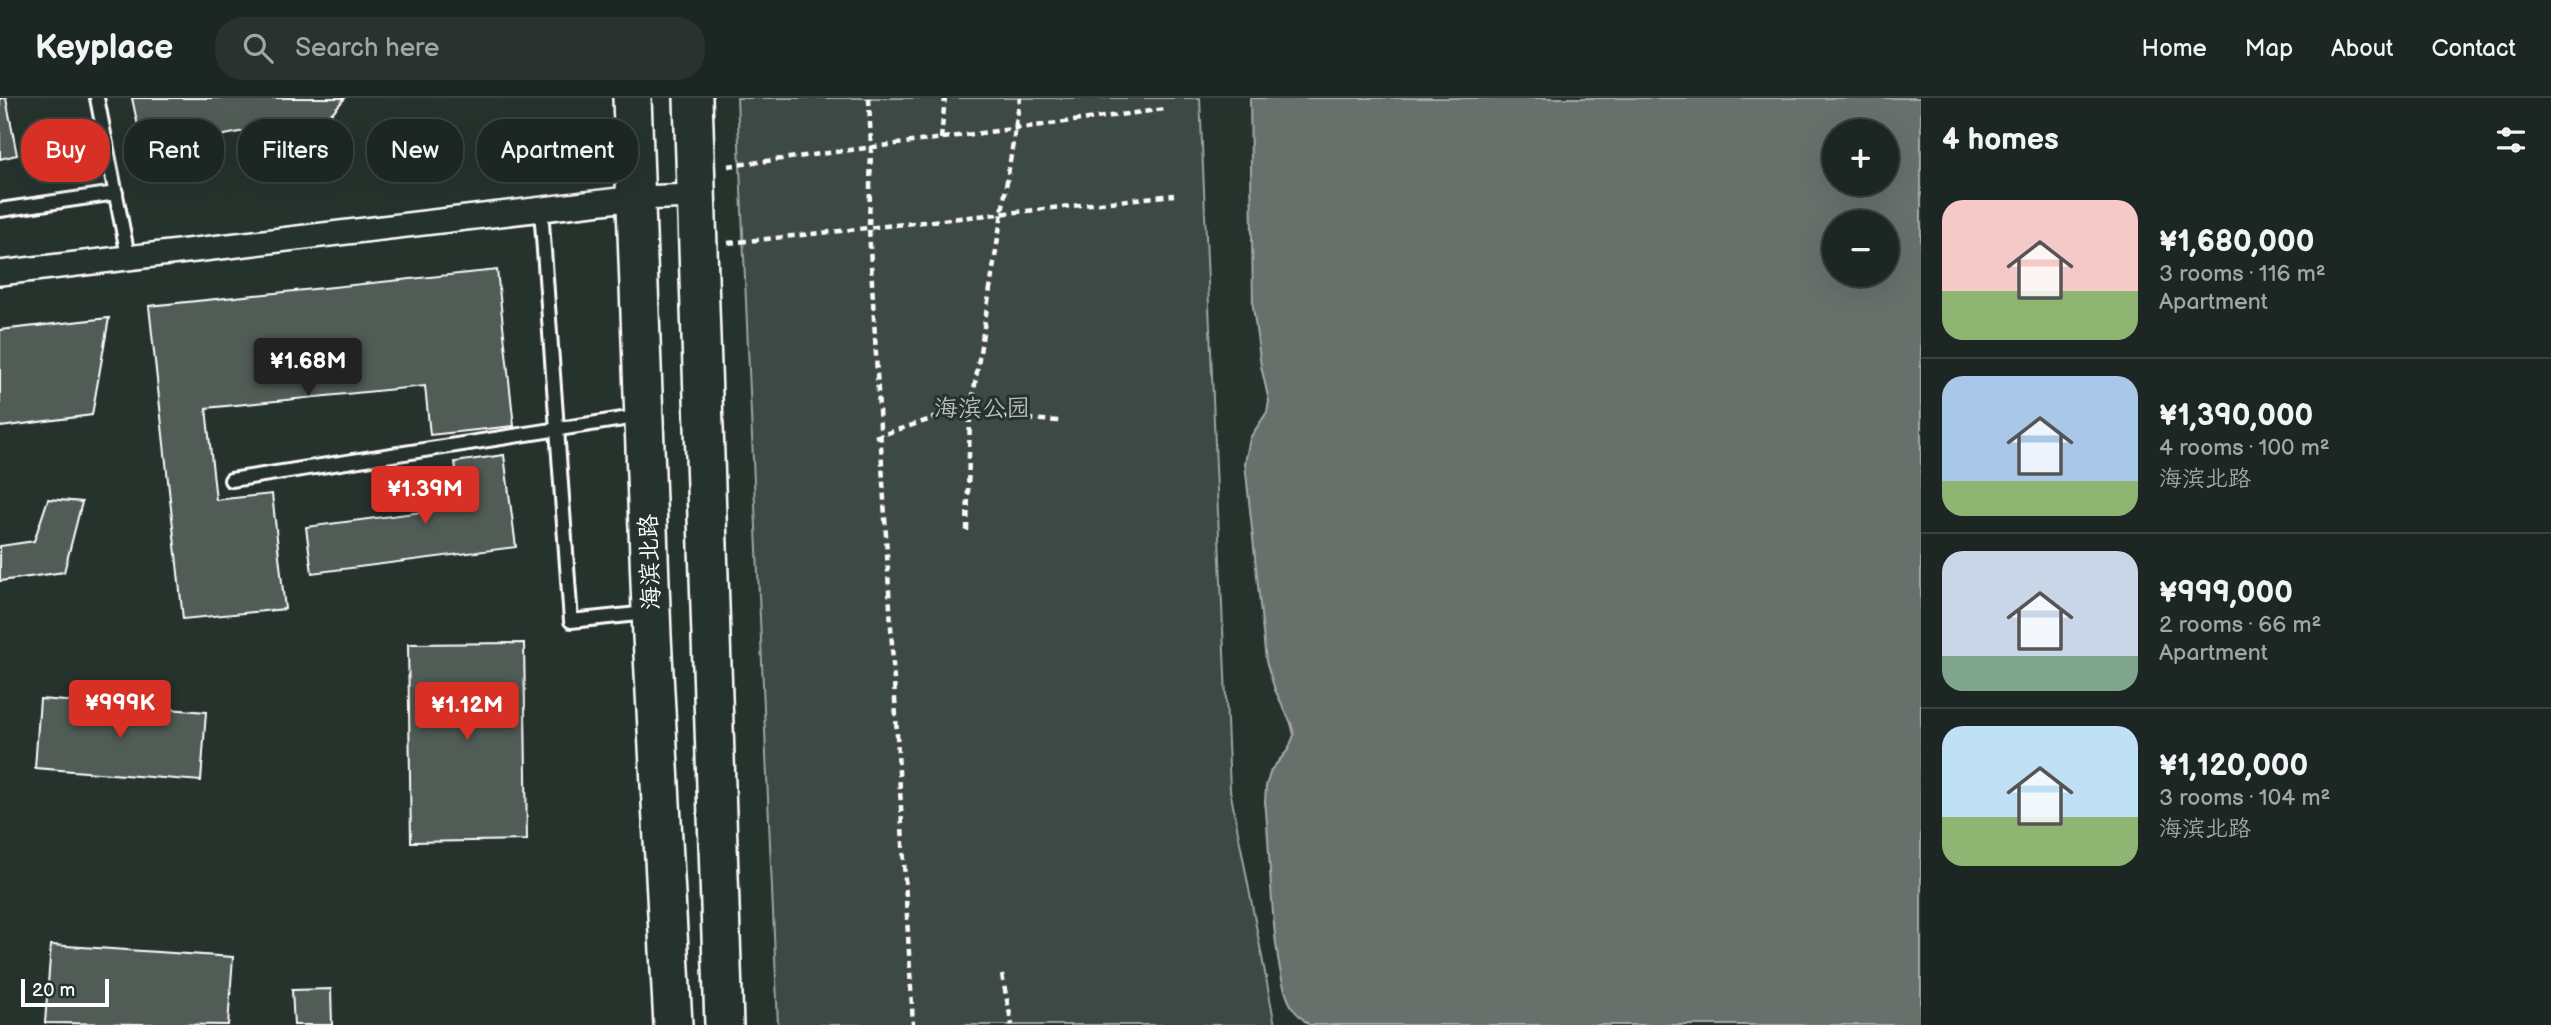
<!DOCTYPE html>
<html lang="en">
<head>
<meta charset="utf-8">
<style>
  body { margin:0; font-family:"Balsamiq Sans","LXGW WenKai TC",sans-serif; background:#29322f; color:#f1f3f6; height:100vh; display:flex; flex-direction:column; font-size:26px; white-space:nowrap }
  * { box-sizing:border-box; margin:0 }
  p { font-size:23px; color:#a0a5a5 }
  .icon { flex:none; width:38px; height:38px; fill:none; stroke:currentColor; stroke-width:2; stroke-linecap:round; stroke-linejoin:round }
  .map { position:relative; flex:1; overflow:hidden }
  .side { display:flex; flex-direction:column; background:#1c2622; width:630px }
  .side>* { flex:none }
  .banner { position:absolute; left:21px; top:21px; width:665px; height:63px; display:flex; gap:14px }
  .fabs { position:absolute; left:1822px; top:21px; display:grid; gap:14px }
  .fabs a { display:grid; place-items:center; width:77px; height:77px; border-radius:50%; background:#1c2622; box-shadow:0 7px 28px #0002,0 0 0 2px #3a4340; font-size:35px }
  .scale { position:absolute; left:21px; bottom:18px; width:88px; box-sizing:border-box; padding-left:7px; border:4px solid #fff; border-top:0; font-size:19px; line-height:24px; white-space:nowrap; color:#fff; -webkit-text-stroke:5px #26332d; paint-order:stroke }
  .price { position:absolute; translate:-50% -60px; padding:0 16px; border-radius:7px; background:#d93025; color:#fff; font-size:23px; line-height:46px; filter:drop-shadow(0 2px 4px #0008) }
  .price::after { content:''; position:absolute; left:50%; top:42px; width:21px; height:16px; margin-left:-10px; background:inherit; clip-path:polygon(0 0,100% 0,50% 100%) }
  .price.current { background:#222; color:#fff }
  ul { padding:0; list-style:none }
  li { display:flex; align-items:center; gap:21px; height:175px; padding:0 21px }
  li+li { border-top:2px solid #3a4340 }
  li span { display:grid; place-items:center; flex:none; width:196px; height:140px; border-radius:21px; color:#555 }
  li>.icon { margin-inline-start:auto }
  span .icon { width:84px; height:84px; fill:#fffc; stroke-width:1 }
  li b { font-size:30px }
  h2 { display:flex; justify-content:space-between; align-items:center; height:84px; padding:0 21px; font-size:30px }
  .pill { padding:0 24px; border-radius:28px; background:#1c2622; box-shadow:0 7px 28px #0002,0 0 0 2px #3a4340; font-size:24px; line-height:63px }
  .pill.current { background:#d93025; color:#fff }
  header { display:flex; align-items:center; gap:42px; box-sizing:border-box; height:98px; padding:0 35px; background:#1c2622; border-bottom:2px solid #3a4340 }
  header strong { font-size:33px }
  nav { display:flex; gap:38px; margin-inline-start:auto; font-size:24px }
  .search { width:490px; height:63px; background:#29322f; display:flex; align-items:center; gap:18px; box-sizing:border-box; padding:0 24px; border-radius:28px; color:#a0a5a5; font-size:26px }
  main { display:flex; flex:1; min-height:0 }
  .map>svg:first-child { display:block }
  .green { fill:#3e4944; stroke:#9ea4a2; stroke-width:2 }
  .water { fill:#67706c; stroke:#a4a9a7; stroke-width:2; fill-rule:evenodd }
  .building { fill:#515c57; stroke:#fff; stroke-width:2 }
  .lines { fill:none; stroke-linecap:round; stroke-linejoin:round }
  .lane-casing { stroke:#fff; stroke-width:18 }
  .street-casing { stroke:#fff; stroke-width:28 }
  .primary-casing { stroke:#fff; stroke-width:42 }
  .path { stroke:#fff; stroke-width:4.5; stroke-dasharray:7 5; stroke-linecap:butt }
  .lane { stroke:#26332d; stroke-width:12 }
  .street { stroke:#26332d; stroke-width:23 }
  .primary { stroke:#26332d; stroke-width:37 }
  .labels { text-anchor:middle; dominant-baseline:central; stroke-width:6; stroke-linejoin:round; paint-order:stroke }
  .park-label { font-size:24px; fill:#bbbfbe; stroke:#26332d }
  .street-label { font-size:24px; fill:#fff; stroke:#26332d }
</style>
</head>
<body>
<header>
<strong>Keyplace</strong>
<div class="search"><svg class="icon" aria-label="search" viewBox="0 0 24 24"><circle cx="10" cy="10" r="6"/><path d="M15 15l6 6"/></svg>Search here</div>
<nav><a>Home</a><a>Map</a><a>About</a><a>Contact</a></nav>
</header>
<main>
<div class="map">
<svg width="1921" height="927" viewBox="0 0 1921 927">
  <rect width="100%" height="100%" fill="#26332d"/>
  <filter id="ink" filterUnits="userSpaceOnUse"><feTurbulence type="fractalNoise" baseFrequency=".0143" numOctaves="2"/><feDisplacementMap in="SourceGraphic" scale="14" xChannelSelector="R" yChannelSelector="G"/><feConvolveMatrix kernelMatrix="1 2 1 2 8 2 1 2 1" color-interpolation-filters="sRGB"/></filter>
  <g filter="url(#ink)">
    <polygon class="green" points="737,0 1200,0 1230,692 1275,927 778,927"/>
    <path class="water" d="M 1250,0 L 1921,0 L 1921,927 L 1309,927 C 1304,922 1298,917 1294,912 C 1270,881 1271,749 1265,704 L 1266,688 L 1271,672 L 1288,652 L 1294,637 L 1291,625 L 1275,592 L 1266,563 L 1245,365 L 1250,340 L 1267,314 L 1269,303 L 1261,268 L 1253,209 ZM 1834,33 L 1886,33 L 1886,86 L 1834,86 ZM 1834,124 L 1886,124 L 1886,177 L 1834,177 Z"/>
    <g class="building">
      <polygon points="0,0 6,0 17,57 0,61"/>
      <polygon points="132,0 345,0 332,15 166,49 138,28"/>
      <polygon points="497,172 514,328 430,337 425,288 206,310 216,402 272,396 285,511 183,521 149,208"/>
      <polygon points="109,220 92,317 0,329 0,232"/>
      <polygon points="504,357 516,449 312,475 306,429 461,409 455,364"/>
      <polygon points="48,401 82,404 64,474 0,483 0,448 34,443"/>
      <polygon points="524,545 527,742 411,744 408,546"/>
      <polygon points="40,601 206,614 201,683 35,670"/>
      <polygon points="51,847 233,859 228,927 45,925"/>
      <polygon points="331,891 332,927 294,927 292,892"/>
    </g>
    <g class="lines">
      <defs>
        <g id="lane">
          <polyline points="97,0 128,158"/>
          <polyline points="541,111 571,523 647,515"/>
          <polyline points="0,112 116,95"/>
          <polyline points="231,382 642,318"/>
        </g>
        <polyline id="street" points="0,175 636,100 697,98"/>
        <g id="primary">
          <polyline points="632,0 652,538 673,927"/>
          <polyline points="693,0 724,927"/>
        </g>
      </defs>
      <use href="#lane" class="lane-casing"/>
      <use href="#street" class="street-casing"/>
      <use href="#primary" class="primary-casing"/>
      <g class="path">
        <polyline points="869,0 871,50 869,130 913,927"/>
        <polyline points="941,41 945,0"/>
        <polyline points="728,68 1165,11"/>
        <polyline points="728,145 1174,97"/>
        <polyline points="875,339 947,316 1059,323"/>
        <polyline points="967,433 970,318 1020,0"/>
        <polyline points="1002,877 1012,927"/>
      </g>
      <use href="#lane" class="lane"/>
      <use href="#street" class="street"/>
      <use href="#primary" class="primary"/>
    </g>
  </g>
  <g class="labels">
    <g class="park-label">
      <text x="982" y="310">海滨公园</text>
    </g>
    <g class="street-label">
      <text transform="translate(650 464) rotate(-92)">海滨北路</text>
    </g>
  </g>
</svg>
<div class="fabs">
<a>+</a>
<a>−</a>
</div>
<div class="scale">20 m</div>
<b class="price current" style="left:308px;top:300px">¥1.68M</b>
<b class="price" style="left:425px;top:428px">¥1.39M</b>
<b class="price" style="left:120px;top:642px">¥999K</b>
<b class="price" style="left:467px;top:644px">¥1.12M</b>
<div class="banner">
<a class="pill current">Buy</a>
<a class="pill">Rent</a>
<a class="pill">Filters</a>
<a class="pill">New</a>
<a class="pill">Apartment</a>
</div>
</div>
<section class="side">
<h2>4 homes<svg class="icon" aria-label="filters" viewBox="0 0 24 24"><path d="M4 7h16M4 17h16"/><circle cx="9" cy="7" r="2"/><circle cx="15" cy="17" r="2"/></svg></h2>
<ul>
<li><span style="background:linear-gradient(#f6c9c9 65%,#8fb573 0)"><svg class="icon" aria-label="home" viewBox="0 0 24 24"><path d="M3 11l9-7 9 7M6 9v11h12V9"/></svg></span><div><b>¥1,680,000</b><p>3 rooms · 116 m²</p><p>Apartment</p></div></li>
<li><span style="background:linear-gradient(#a9c7e8 75%,#8fb573 0)"><svg class="icon" aria-label="home" viewBox="0 0 24 24"><path d="M3 11l9-7 9 7M6 9v11h12V9"/></svg></span><div><b>¥1,390,000</b><p>4 rooms · 100 m²</p><p>海滨北路</p></div></li>
<li><span style="background:linear-gradient(#c9d6e8 75%,#7fa58c 0)"><svg class="icon" aria-label="home" viewBox="0 0 24 24"><path d="M3 11l9-7 9 7M6 9v11h12V9"/></svg></span><div><b>¥999,000</b><p>2 rooms · 66 m²</p><p>Apartment</p></div></li>
<li><span style="background:linear-gradient(#bfe0f5 65%,#8fb573 0)"><svg class="icon" aria-label="home" viewBox="0 0 24 24"><path d="M3 11l9-7 9 7M6 9v11h12V9"/></svg></span><div><b>¥1,120,000</b><p>3 rooms · 104 m²</p><p>海滨北路</p></div></li>
</ul>
</section>
</main>
</body>
</html>
